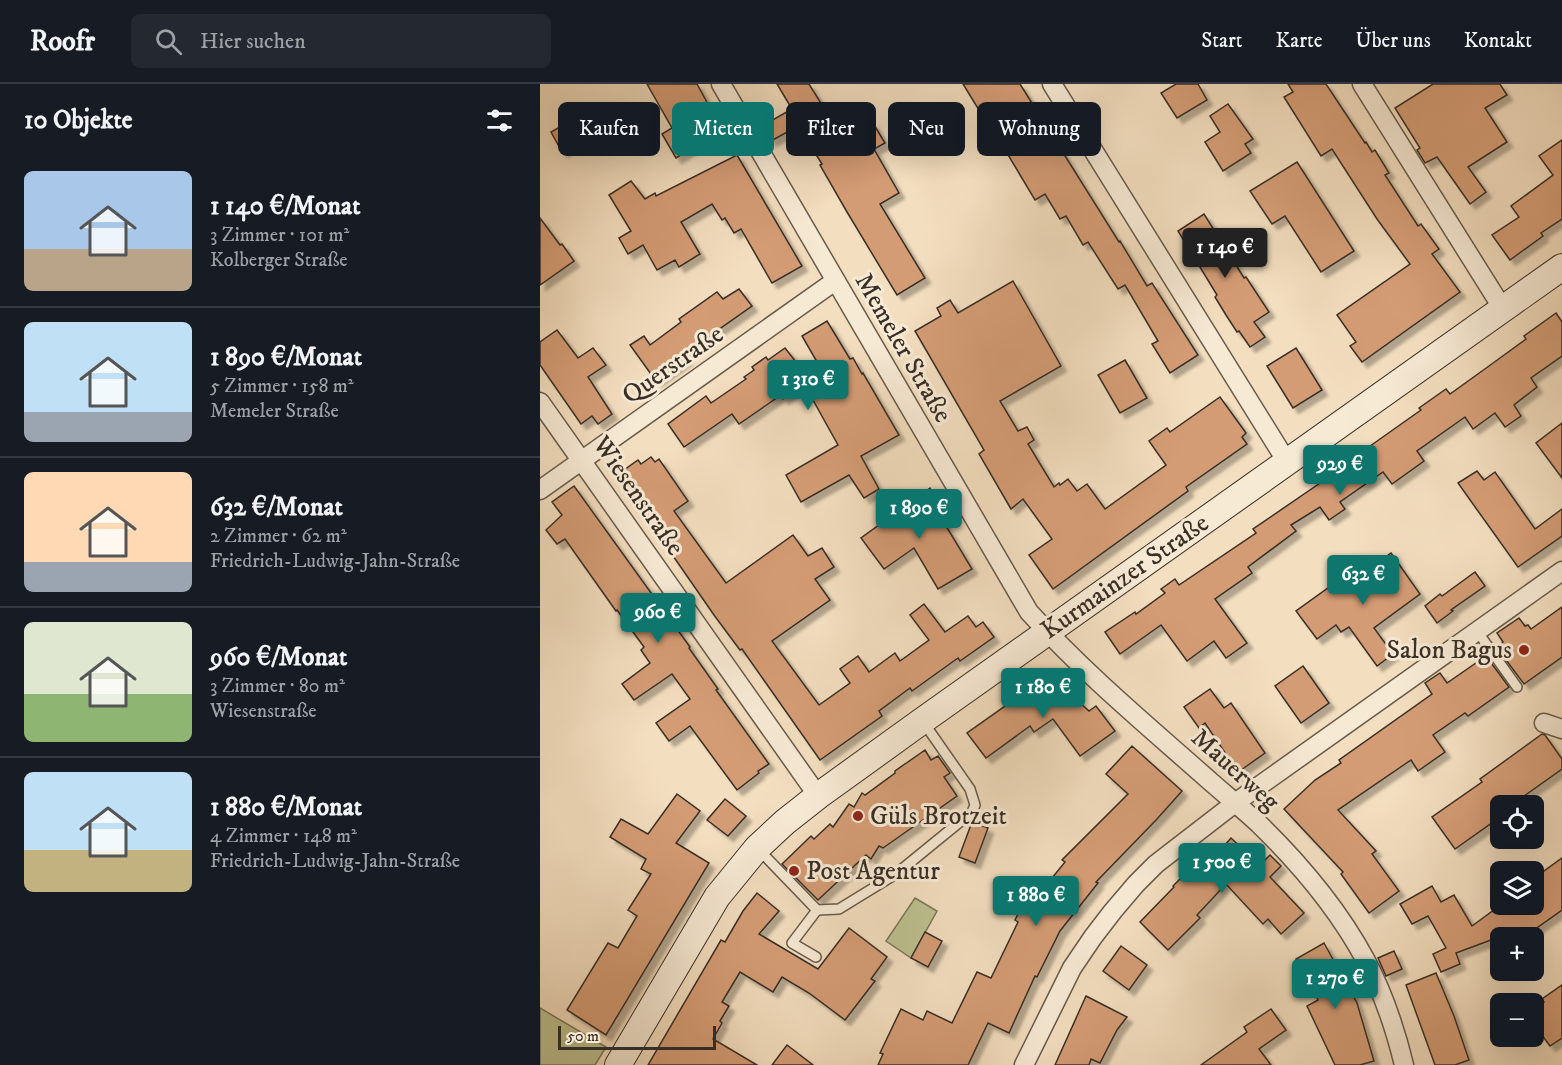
<!DOCTYPE html>
<html lang="de">
<head>
<meta charset="utf-8">
<style>
  body { margin:0; font-family:"IM FELL DW Pica",serif; background:#242831; color:#f1f3f6; height:100vh; display:flex; flex-direction:column; font-size:22px; white-space:nowrap }
  * { box-sizing:border-box; margin:0 }
  p { font-size:20px; color:#9ea1a6 }
  .icon { flex:none; width:33px; height:33px; fill:none; stroke:currentColor; stroke-width:2; stroke-linecap:round; stroke-linejoin:round }
  .map { position:relative; flex:1; overflow:hidden }
  .sheet { display:flex; flex-direction:column; background:#171b24; width:540px }
  .sheet>* { flex:none }
  .top-card { position:absolute; left:18px; top:18px; width:570px; height:54px; display:flex; gap:12px }
  .tools { position:absolute; left:950px; top:711px; display:grid; gap:12px }
  .tools a { display:grid; place-items:center; width:54px; height:54px; border-radius:9px; background:#171b24; box-shadow:0 6px 24px #0002; font-size:30px }
  .scale { position:absolute; left:18px; bottom:15px; width:158px; box-sizing:border-box; padding-left:6px; border:3px solid #382f26; border-top:0; font-size:16px; line-height:21px; white-space:nowrap; color:#382f26; -webkit-text-stroke:4px #f7ead5; paint-order:stroke }
  .price { position:absolute; translate:-50% -51px; padding:0 14px; border-radius:6px; background:#0f766e; color:#fff; font-size:20px; line-height:39px; filter:drop-shadow(0 2px 3px #0008) }
  .price::after { content:''; position:absolute; left:50%; top:36px; width:18px; height:14px; margin-left:-9px; background:inherit; clip-path:polygon(0 0,100% 0,50% 100%) }
  .price.selected { background:#222; color:#fff }
  ul { padding:0; list-style:none }
  li { display:flex; align-items:center; gap:18px; height:150px; padding:0 24px }
  li+li { border-top:2px solid #363941 }
  li span { display:grid; place-items:center; flex:none; width:168px; height:120px; border-radius:9px; color:#555 }
  li>.icon { margin-inline-start:auto }
  span .icon { width:72px; height:72px; fill:#fffc; stroke-width:1 }
  li b { font-size:26px }
  h2 { display:flex; justify-content:space-between; align-items:center; height:72px; padding:0 24px; font-size:26px }
  .tag { padding:0 21px; border-radius:9px; background:#171b24; box-shadow:0 6px 24px #0002; font-size:21px; line-height:54px }
  .tag.selected { background:#0f766e; color:#fff }
  header { display:flex; align-items:center; gap:36px; box-sizing:border-box; height:84px; padding:0 30px; background:#171b24; border-bottom:2px solid #363941 }
  header strong { font-size:28px }
  nav { display:flex; gap:33px; margin-inline-start:auto; font-size:21px }
  .search { width:420px; height:54px; background:#242831; display:flex; align-items:center; gap:15px; box-sizing:border-box; padding:0 21px; border-radius:9px; color:#9ea1a6; font-size:22px }
  main { display:flex; flex:1; min-height:0 }
  .map>svg:first-child { display:block }
  .green { fill:#bdc190; stroke:#7a785b; stroke-width:1.5 }
  .building { fill:#d49c74; stroke:#382f26; stroke-width:1.5; filter:url(#shadow) }
  .lines { fill:none; stroke-linecap:round; stroke-linejoin:round }
  .service-casing { stroke:#675b4c; stroke-width:12 }
  .minor-casing { stroke:#675b4c; stroke-width:21 }
  .secondary-casing { stroke:#382f26; stroke-width:28 }
  .service { stroke:#f7ead5; stroke-width:9 }
  .minor { stroke:#f7ead5; stroke-width:18 }
  .secondary { stroke:#f7ead5; stroke-width:26 }
  .poi-dot { fill:#8f2418; stroke:#f7ead5; stroke-width:2 }
  .labels { text-anchor:middle; dominant-baseline:central; stroke-width:6; stroke-linejoin:round; paint-order:stroke }
  .street-label { font-size:26px; fill:#382f26; stroke:#f7ead5 }
  .poi-label { font-size:26px; fill:#382f26; stroke:#f7ead5; text-anchor:start }
</style>
</head>
<body>
<header>
<strong>Roofr</strong>
<div class="search"><svg class="icon" aria-label="search" viewBox="0 0 24 24"><circle cx="10" cy="10" r="6"/><path d="M15 15l6 6"/></svg>Hier suchen</div>
<nav><a>Start</a><a>Karte</a><a>Über uns</a><a>Kontakt</a></nav>
</header>
<main>
<section class="sheet">
<h2>10 Objekte<svg class="icon" aria-label="filters" viewBox="0 0 24 24"><path d="M4 7h16M4 17h16"/><circle cx="9" cy="7" r="2"/><circle cx="15" cy="17" r="2"/></svg></h2>
<ul>
<li><span style="background:linear-gradient(#a9c7e8 65%,#b9a48a 0)"><svg class="icon" aria-label="home" viewBox="0 0 24 24"><path d="M3 11l9-7 9 7M6 9v11h12V9"/></svg></span><div><b>1 140 €/Monat</b><p>3 Zimmer · 101 m²</p><p>Kolberger Straße</p></div></li>
<li><span style="background:linear-gradient(#bfe0f5 75%,#9aa5b1 0)"><svg class="icon" aria-label="home" viewBox="0 0 24 24"><path d="M3 11l9-7 9 7M6 9v11h12V9"/></svg></span><div><b>1 890 €/Monat</b><p>5 Zimmer · 158 m²</p><p>Memeler Straße</p></div></li>
<li><span style="background:linear-gradient(#ffd9b3 75%,#9aa5b1 0)"><svg class="icon" aria-label="home" viewBox="0 0 24 24"><path d="M3 11l9-7 9 7M6 9v11h12V9"/></svg></span><div><b>632 €/Monat</b><p>2 Zimmer · 62 m²</p><p>Friedrich-Ludwig-Jahn-Straße</p></div></li>
<li><span style="background:linear-gradient(#dfe7d0 60%,#8fb573 0)"><svg class="icon" aria-label="home" viewBox="0 0 24 24"><path d="M3 11l9-7 9 7M6 9v11h12V9"/></svg></span><div><b>960 €/Monat</b><p>3 Zimmer · 80 m²</p><p>Wiesenstraße</p></div></li>
<li><span style="background:linear-gradient(#bfe0f5 65%,#c2b280 0)"><svg class="icon" aria-label="home" viewBox="0 0 24 24"><path d="M3 11l9-7 9 7M6 9v11h12V9"/></svg></span><div><b>1 880 €/Monat</b><p>4 Zimmer · 148 m²</p><p>Friedrich-Ludwig-Jahn-Straße</p></div></li>
</ul>
</section>
<div class="map">
<svg width="1022" height="981" viewBox="0 0 1022 981">
  <defs>
    <filter id="shadow"><feDropShadow dx="5.5" dy="5.5" stdDeviation="1.5" flood-color="#0004"/></filter>
  </defs>
  <rect width="100%" height="100%" fill="#f3debf"/>
  <filter id="stains"><feTurbulence type="fractalNoise" baseFrequency=".00333" numOctaves="4"/><feColorMatrix values="0 0 0 0 .2 0 0 0 0 .09 0 0 0 0 .02 0 0 0 .5 -.17"/></filter>
  <radialGradient id="worn" r=".72"><stop offset=".6" stop-color="#630" stop-opacity="0"/><stop offset="1" stop-color="#630" stop-opacity=".3"/></radialGradient>
  <g class="green">
    <polygon points="375,814 397,827 371,874 346,857"/>
    <polygon points="0,924 66,963 55,981 0,981"/>
  </g>
  <g class="building">
    <polygon points="107,0 157,0 182,46 136,74 122,50 132,44"/>
    <polygon points="237,0 269,0 297,45 323,30 329,41 333,39 345,59 334,65 359,109 340,120 385,194 357,211 307,128 280,81 282,80 258,42 231,57 222,42 252,25"/>
    <polygon points="423,0 480,0 579,158 580,157 607,202 612,199 658,271 630,289 612,260 618,257 585,201 578,205 548,158 543,161 526,132 520,135 505,110 495,116 467,69 468,68 440,25 439,26"/>
    <polygon points="636,0 658,0 667,16 637,34 621,9"/>
    <polygon points="748,0 786,0 825,59 826,58 832,68 835,66 849,89 845,91 878,142 881,140 899,165 892,170 920,208 822,278 810,262 816,258 797,231 870,180 837,135 792,65 781,72 744,13 753,8"/>
    <polygon points="893,0 960,0 967,11 945,24 967,58 928,83 946,108 930,120 897,73 885,79 877,66 880,64 855,24"/>
    <polygon points="688,20 713,55 705,60 711,69 683,87 665,58 680,48 670,32"/>
    <polygon points="25,40 36,59 22,68 11,48"/>
    <polygon points="1022,56 1022,135 1001,149 1003,152 970,176 952,151 979,133 971,122 1013,91 999,72"/>
    <polygon points="197,71 262,182 232,199 201,145 194,149 185,134 182,136 172,120 141,138 160,170 139,183 135,176 117,186 103,161 88,170 79,154 91,147 69,111 91,97 105,115 115,109 116,112"/>
    <polygon points="757,78 814,167 781,188 745,132 732,140 710,107"/>
    <polygon points="664,130 704,194 706,193 729,228 714,238 725,253 710,263 699,247 697,248 686,231 675,213 677,211 638,147"/>
    <polygon points="0,134 20,161 22,160 34,177 0,201"/>
    <polygon points="473,197 521,282 460,317 478,347 487,343 494,356 488,360 514,403 519,399 520,401 528,395 537,407 547,400 565,425 626,381 609,357 627,344 630,348 680,313 706,349 702,353 707,360 646,403 648,407 513,505 489,471 512,455 483,415 471,425 439,370 444,366 375,247 401,232 397,224 410,216 418,229"/>
    <polygon points="199,205 212,222 144,270 147,275 116,297 90,261 104,252 110,261 141,238 139,235 177,208 183,215"/>
    <polygon points="1016,229 1022,238 1022,272 991,294 997,303 974,321 981,332 965,343 955,329 933,345 925,333 877,367 884,377 852,400 843,388 800,418 805,425 789,436 780,423 751,441 756,447 708,483 712,489 675,515 707,559 686,574 674,557 647,577 621,541 580,570 565,548 595,528 596,530 625,509 621,505 635,495 639,501 716,449 713,445 783,397 782,396 881,326 879,324 906,305 910,310 949,282 986,255 984,252"/>
    <polygon points="287,237 310,275 313,274 322,290 323,289 359,351 321,372 339,405 324,414 309,391 261,418 246,391 298,361 264,300 243,315 241,311 199,340 192,330 144,363 128,340 166,312 171,319 206,295 204,293 214,286 212,283 226,273 228,276 245,264 267,292 280,283 262,252"/>
    <polygon points="17,246 38,274 53,264 66,281 48,293 72,330 58,340 52,332 41,340 0,281 0,258"/>
    <polygon points="756,264 782,306 753,324 727,282"/>
    <polygon points="585,276 607,314 580,329 558,291"/>
    <polygon points="1022,339 1022,394 996,359"/>
    <polygon points="111,373 115,378 119,375 148,417 134,427 186,499 253,451 268,472 282,464 294,483 275,495 290,516 232,557 279,621 310,599 300,585 318,572 329,588 355,569 360,577 389,556 370,531 384,520 405,548 428,532 436,543 443,538 454,553 420,577 418,574 372,607 370,604 339,627 342,632 280,676 202,565 200,566 174,531 77,391 98,376 101,380"/>
    <polygon points="937,387 944,396 955,388 995,445 1022,425 1022,452 978,483 918,399"/>
    <polygon points="34,402 150,563 149,564 178,605 176,606 229,680 218,687 219,689 197,706 150,642 129,657 116,639 150,615 132,590 94,616 82,600 110,579 101,566 104,563 77,526 76,527 25,455 17,460 6,446 22,431 12,418"/>
    <polygon points="390,404 401,424 397,427 432,485 398,505 374,464 344,485 321,454"/>
    <polygon points="851,469 880,510 834,544 853,570 837,582 809,543 801,548 796,541 777,555 756,527 792,501 797,508"/>
    <polygon points="935,488 945,502 911,526 913,527 897,539 885,522 900,510 902,512"/>
    <polygon points="1022,523 1022,573 984,600 957,564 963,558 957,549 979,534 985,542 988,541 991,545"/>
    <polygon points="946,572 969,603 928,632 925,629 893,651 905,668 878,687 871,676 798,726 836,767 832,770 859,807 829,829 801,790 803,788 744,725 775,696 801,679 799,676 892,610 885,599 900,589 907,599"/>
    <polygon points="763,582 789,619 761,639 735,602"/>
    <polygon points="513,594 549,627 556,622 575,647 540,672 513,635 494,648 490,642 446,674 427,649 502,596"/>
    <polygon points="670,605 684,624 691,619 725,669 694,691 684,676 688,673 665,639 659,644 644,623"/>
    <polygon points="1002,650 1005,651 1022,675 1022,685 970,722 960,722 960,733 915,765 892,733 942,698 940,695"/>
    <polygon points="592,662 642,707 617,735 556,798 558,799 520,847 497,893 495,892 469,949 448,939 428,981 338,981 343,970 340,969 361,925 383,936 387,927 412,939 437,888 451,894 478,838 475,836 485,816 491,820 525,778 522,776 588,710 566,690"/>
    <polygon points="385,666 391,676 398,672 410,689 404,693 417,712 343,764 339,762 331,775 326,771 278,816 242,780 271,752 274,755 290,740 293,743 309,720 314,723 322,709 325,711 355,689 355,687"/>
    <polygon points="137,710 160,727 136,759 169,779 66,951 27,926 68,859 78,864 97,832 88,826 111,790 101,785 106,775 70,753 81,735 108,750"/>
    <polygon points="185,715 206,732 188,752 167,736"/>
    <polygon points="432,738 448,744 435,779 419,773"/>
    <polygon points="691,754 720,781 730,771 741,782 730,793 764,829 741,850 728,835 723,840 686,800 657,831 660,834 628,866 600,838 634,803 633,802 668,767 674,773"/>
    <polygon points="1022,774 1022,826 984,853 959,853 916,869 920,880 901,888 893,870 906,864 888,832 872,840 860,820 892,802 901,818 914,811 932,842 962,820 993,820 993,795"/>
    <polygon points="217,809 239,827 219,850 278,885 309,844 347,873 331,895 335,897 305,936 269,909 242,893 233,908 200,888 182,918 189,922 180,937 182,939 173,955 217,981 108,981 181,856 185,858 203,827"/>
    <polygon points="385,848 402,857 388,883 371,874"/>
    <polygon points="784,859 817,919 834,977 820,981 795,981 767,922 778,916 756,875"/>
    <polygon points="581,862 607,881 589,906 563,887"/>
    <polygon points="854,867 862,885 846,892 838,874"/>
    <polygon points="896,889 914,932 929,976 915,981 895,981 866,901"/>
    <polygon points="1022,901 1022,954 1010,962 993,939 993,925 1004,918 1002,915"/>
    <polygon points="546,912 587,933 577,946 560,979 551,975 549,981 515,981"/>
    <polygon points="731,925 746,946 719,965 731,981 661,981 707,948 704,943"/>
    <polygon points="247,961 273,981 232,981"/>
  </g>
  <g class="lines">
    <defs>
      <g id="service">
        <polyline points="937,547 977,603"/>
        <polyline points="219,766 277,826 299,825 356,790 432,728 435,721 430,705 384,639"/>
        <polyline points="276,873 252,859 277,826"/>
      </g>
      <g id="minor">
        <path d="M 181,0 L 489,528 C 545,590 609,643 671,698 C 687,712 704,726 719,740 C 760,780 798,825 825,875 C 843,908 855,944 864,981"/>
        <polyline points="512,0 747,378"/>
        <polyline points="822,0 963,225"/>
        <polyline points="0,318 278,712"/>
        <polyline points="0,406 295,197"/>
        <polyline points="1004,639 1022,645"/>
        <polyline points="484,981 532,884 553,853 573,827 596,800 616,780 695,719 1022,487"/>
      </g>
      <polyline id="secondary" points="78,981 177,813 217,764 245,738 278,712 382,637 1022,183"/>
    </defs>
    <use href="#service" class="service-casing"/>
    <use href="#minor" class="minor-casing"/>
    <use href="#secondary" class="secondary-casing"/>
    <use href="#service" class="service"/>
    <use href="#minor" class="minor"/>
    <use href="#secondary" class="secondary"/>
  </g>
  <g class="poi-dot">
    <circle cx="984" cy="566" r="6"/>
    <circle cx="318" cy="732" r="6"/>
    <circle cx="254" cy="787" r="6"/>
  </g>
  <g class="labels">
    <g class="street-label">
      <text transform="translate(363 264) rotate(60)">Memeler Straße</text>
      <text transform="translate(133 281) rotate(-35)">Querstraße</text>
      <text transform="translate(98 412) rotate(55)">Wiesenstraße</text>
      <text transform="translate(585 493) rotate(-35)">Kurmainzer Straße</text>
      <text transform="translate(695 686) rotate(42)">Mauerweg</text>
    </g>
    <g class="poi-label">
      <text x="972" y="566" text-anchor="end">Salon Bagus</text>
      <text x="330" y="732">Güls Brotzeit</text>
      <text x="266" y="787">Post Agentur</text>
    </g>
  </g>
  <rect width="100%" height="100%" filter="url(#stains)"/>
  <rect width="100%" height="100%" fill="url(#worn)"/>
</svg>
<div class="tools">
<a><svg class="icon" aria-label="locate" viewBox="0 0 24 24"><circle cx="12" cy="12" r="6"/><path d="M12 2v4M12 18v4M2 12h4M18 12h4"/></svg></a>
<a><svg class="icon" aria-label="layers" viewBox="0 0 24 24"><path d="M12 4l9 5-9 5-9-5zM3 14l9 5 9-5"/></svg></a>
<a>+</a>
<a>−</a>
</div>
<div class="scale">50 m</div>
<b class="price selected" style="left:685px;top:195px">1 140 €</b>
<b class="price" style="left:268px;top:327px">1 310 €</b>
<b class="price" style="left:800px;top:412px">929 €</b>
<b class="price" style="left:379px;top:456px">1 890 €</b>
<b class="price" style="left:823px;top:522px">632 €</b>
<b class="price" style="left:118px;top:560px">960 €</b>
<b class="price" style="left:503px;top:635px">1 180 €</b>
<b class="price" style="left:682px;top:810px">1 500 €</b>
<b class="price" style="left:496px;top:843px">1 880 €</b>
<b class="price" style="left:795px;top:926px">1 270 €</b>
<div class="top-card">
<a class="tag">Kaufen</a>
<a class="tag selected">Mieten</a>
<a class="tag">Filter</a>
<a class="tag">Neu</a>
<a class="tag">Wohnung</a>
</div>
</div>
</main>
</body>
</html>
